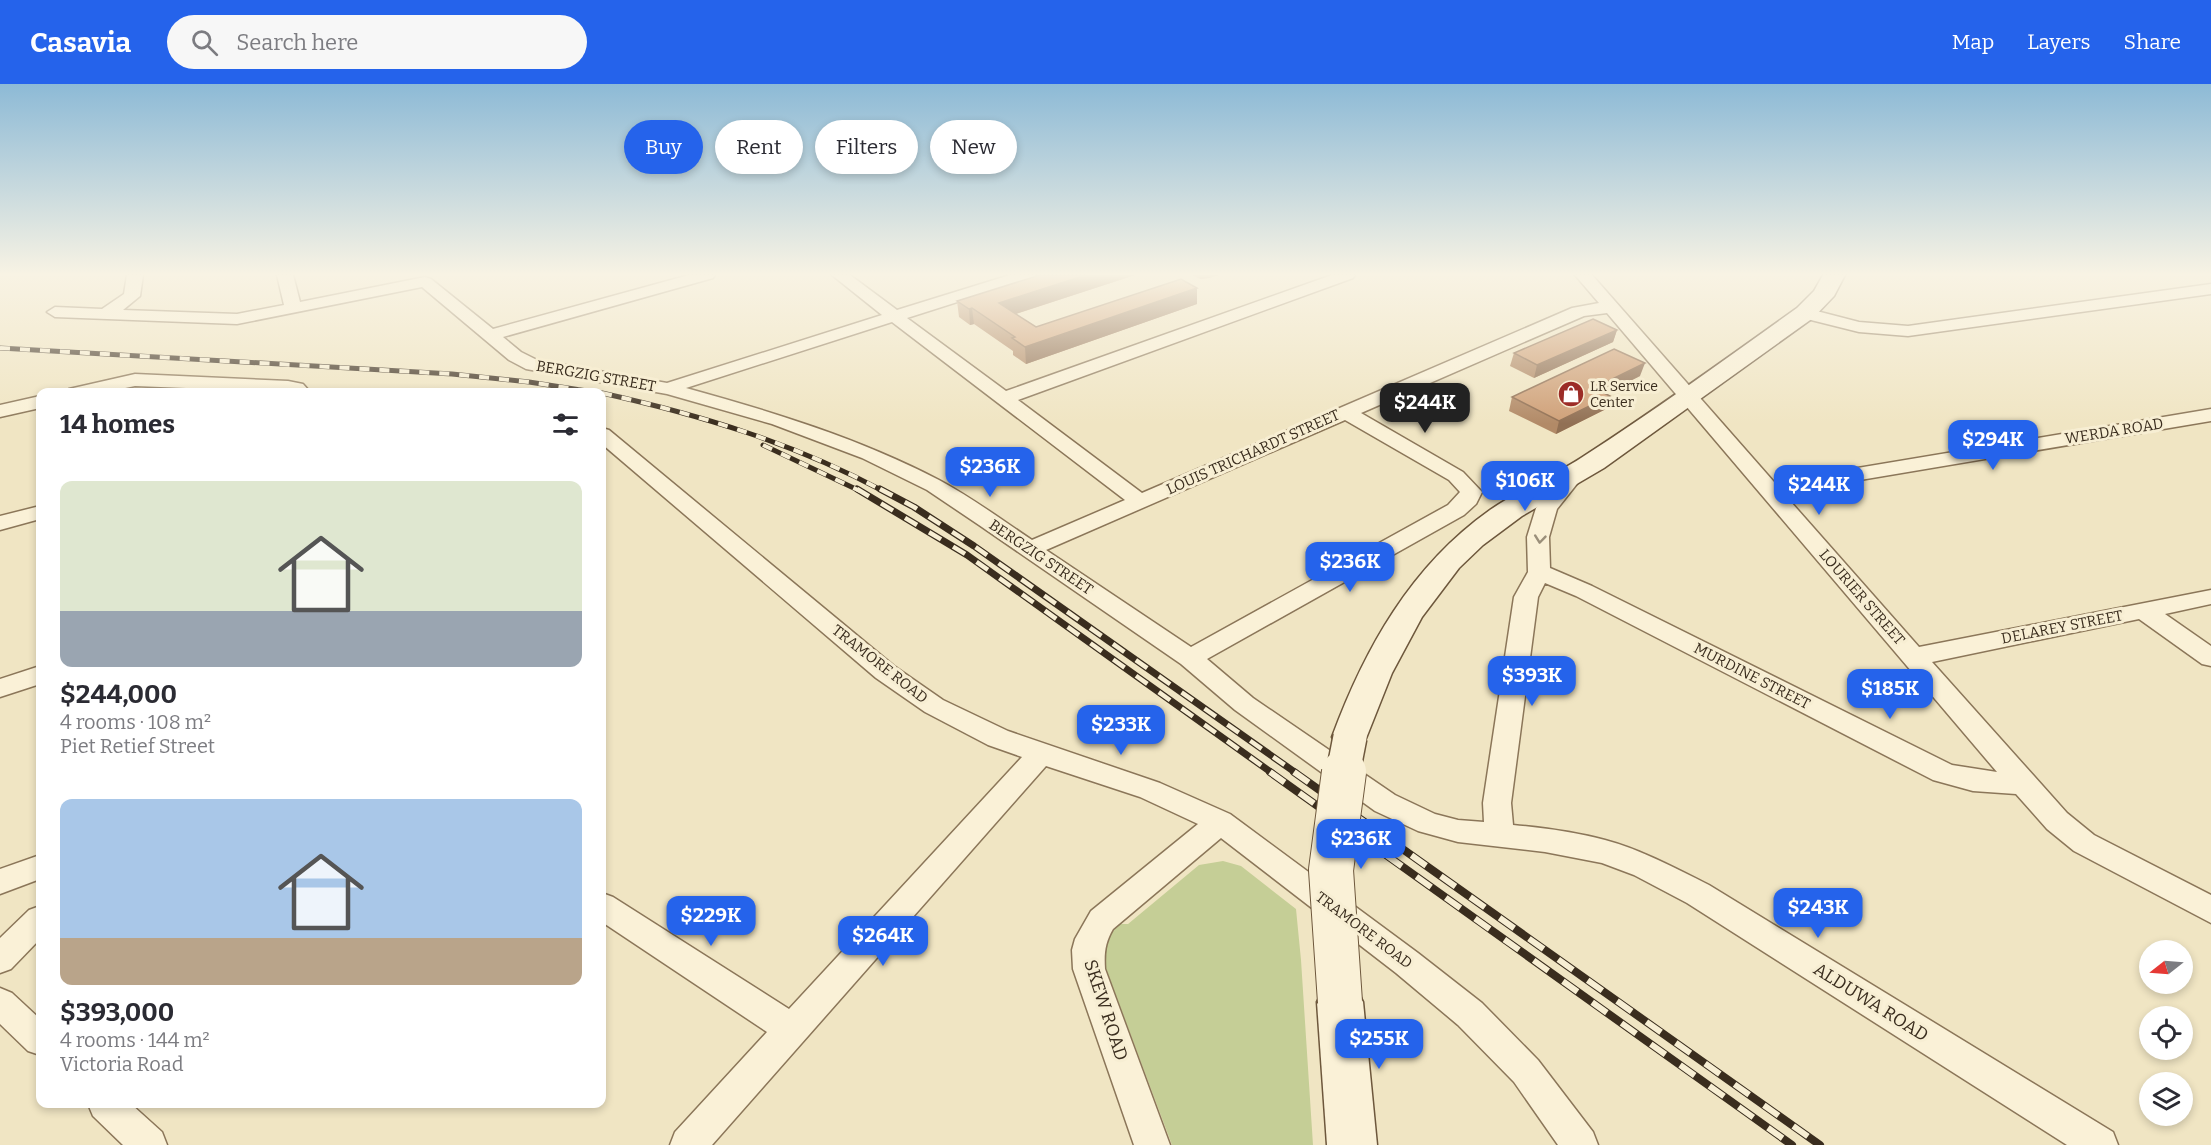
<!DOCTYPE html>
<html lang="en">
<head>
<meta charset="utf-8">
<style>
  body { margin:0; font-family:Bitter,serif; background:#f7f7f7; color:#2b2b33; height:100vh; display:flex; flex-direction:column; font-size:22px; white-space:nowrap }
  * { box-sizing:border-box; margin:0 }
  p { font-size:20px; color:#7c7c81 }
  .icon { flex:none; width:33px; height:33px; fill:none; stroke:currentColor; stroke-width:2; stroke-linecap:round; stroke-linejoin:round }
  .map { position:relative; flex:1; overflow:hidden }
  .side { position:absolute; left:36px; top:304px; width:570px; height:720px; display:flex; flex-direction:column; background:#fff; border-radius:12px; box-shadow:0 3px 9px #0003 }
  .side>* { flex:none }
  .banner { position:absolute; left:624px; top:36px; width:570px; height:54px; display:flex; gap:12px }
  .needle { width:39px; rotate:253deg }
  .controls { position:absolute; left:2139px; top:856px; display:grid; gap:12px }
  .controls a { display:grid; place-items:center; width:54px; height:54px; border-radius:50%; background:#fff; box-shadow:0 3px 9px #0003; font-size:30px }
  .price { position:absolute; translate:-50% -51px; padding:0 14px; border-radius:12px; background:#2563eb; color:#fff; font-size:20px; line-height:39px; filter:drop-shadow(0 2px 3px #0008) }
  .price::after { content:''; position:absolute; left:50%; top:36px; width:18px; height:14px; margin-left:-9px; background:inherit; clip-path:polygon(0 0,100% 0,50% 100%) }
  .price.current { background:#222; color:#fff }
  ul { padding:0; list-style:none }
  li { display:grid; align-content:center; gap:12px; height:318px; padding:0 24px }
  li span { display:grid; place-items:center; height:186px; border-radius:12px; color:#555 }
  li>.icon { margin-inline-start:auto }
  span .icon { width:108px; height:108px; fill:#fffc; stroke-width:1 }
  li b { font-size:26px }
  h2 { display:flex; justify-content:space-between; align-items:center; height:72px; padding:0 24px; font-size:26px }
  .tag { padding:0 21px; border-radius:27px; background:#fff; box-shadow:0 3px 9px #0003; font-size:21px; line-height:54px }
  .tag.current { background:#2563eb; color:#fff }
  header { display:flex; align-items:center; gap:36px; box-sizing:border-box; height:84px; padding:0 30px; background:#2563eb; color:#fff }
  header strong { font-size:28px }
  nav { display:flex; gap:33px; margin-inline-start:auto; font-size:21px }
  .search { width:420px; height:54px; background:#f7f7f7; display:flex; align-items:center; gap:15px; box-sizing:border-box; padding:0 21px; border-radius:33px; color:#7c7c81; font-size:22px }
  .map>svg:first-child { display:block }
  .green { fill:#c5ce96 }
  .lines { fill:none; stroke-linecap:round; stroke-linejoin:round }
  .street-casing { stroke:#8b7659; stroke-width:3 }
  .secondary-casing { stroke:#6d573c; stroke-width:3 }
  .street { fill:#faf1d7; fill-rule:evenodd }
  .secondary { fill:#faf1d7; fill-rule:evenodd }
  .rail-far2-casing { stroke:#3a2d1e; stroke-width:5 }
  .rail-far1-casing { stroke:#3a2d1e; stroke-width:7 }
  .rail-casing { stroke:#3a2d1e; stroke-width:8 }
  .rail-far2 { stroke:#f7eed3; stroke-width:4; stroke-dasharray:10; stroke-linecap:butt }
  .rail-far1 { stroke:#f7eed3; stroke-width:4.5; stroke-dasharray:14; stroke-linecap:butt }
  .rail { stroke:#f7eed3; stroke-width:6; stroke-dasharray:18; stroke-linecap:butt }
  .secondary-bridge-far1-casing { stroke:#6d573c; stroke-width:36; stroke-linecap:butt }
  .secondary-bridge-casing { stroke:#6d573c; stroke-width:46; stroke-linecap:butt }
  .secondary-bridge-far1 { stroke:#faf1d7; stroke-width:33 }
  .secondary-bridge { stroke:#faf1d7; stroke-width:44 }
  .wall { fill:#b28a67 }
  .shaded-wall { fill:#917054 }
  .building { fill:#cfa078; stroke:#917054; stroke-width:1.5 }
  .oneway { stroke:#9a8f7a }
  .labels { text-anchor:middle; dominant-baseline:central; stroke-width:6; stroke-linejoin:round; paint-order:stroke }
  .far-poi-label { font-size:14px; fill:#3a2d1e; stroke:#f7eed3; text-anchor:start }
  .street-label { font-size:15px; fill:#3a2d1e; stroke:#f7eed3 }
  .near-street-label { font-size:18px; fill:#3a2d1e; stroke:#f7eed3 }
</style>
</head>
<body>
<header>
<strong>Casavia</strong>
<div class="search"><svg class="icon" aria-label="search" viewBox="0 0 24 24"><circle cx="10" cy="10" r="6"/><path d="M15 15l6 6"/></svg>Search here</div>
<nav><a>Map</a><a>Layers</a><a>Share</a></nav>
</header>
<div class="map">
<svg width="2211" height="1061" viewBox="0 0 2211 1061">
  <rect width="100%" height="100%" fill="#f0e5c3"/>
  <path class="green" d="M 1223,777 L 1241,782 L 1296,825 L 1301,876 L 1313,1061 L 1172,1061 L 1106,885 C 1101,867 1106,853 1119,840 L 1128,840 L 1199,781 Z"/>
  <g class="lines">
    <defs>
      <g id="street">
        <path d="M 127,191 L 143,191 L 140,212 L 123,226 L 237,230 L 284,221 L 277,191 L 293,191 L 300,218 L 425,193 L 431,195 L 493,245 L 689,191 L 715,191 L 713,194 L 503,253 L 521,268 L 537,276 L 667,299 L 882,231 L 832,191 L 850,191 L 897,226 L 1010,191 L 1035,191 L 1033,194 L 907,234 L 1006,307 L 1332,191 L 1355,191 L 1353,194 L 1018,316 L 1142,409 L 1572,224 L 1599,219 L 1575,191 L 1592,191 L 1774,398 L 2211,325 L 2211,337 L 1783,409 L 1919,563 L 2211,506 L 2211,520 L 2165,530 L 2211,562 L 2211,582 L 2202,580 L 2139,535 L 1932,578 L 2067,729 L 2094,751 L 2211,811 L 2211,839 L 2074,767 L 2047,745 L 2016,710 L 1973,707 L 1933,696 L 1576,512 L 1545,499 L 1538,513 L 1511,719 L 1513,741 C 1544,744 1575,748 1605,756 C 1642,766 1675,784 1709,801 L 2113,1048 L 2118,1061 L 2067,1061 L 1687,819 L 1634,791 L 1602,779 L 1545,768 L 1458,758 L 1418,747 L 1375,727 L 1235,626 L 1181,580 L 979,441 L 927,406 L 862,374 L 772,340 L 667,310 L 526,285 L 509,276 L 422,203 L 237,240 L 55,233 L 47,228 L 55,223 L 102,225 L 124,210 ZM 1607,229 L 1997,688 L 1952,681 L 1592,502 L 1550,484 L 1549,453 L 1557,425 L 1584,391 L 1581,387 L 1574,385 L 1567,387 L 1536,424 L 1527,453 L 1528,488 L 1514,513 L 1483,719 L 1484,738 L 1458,736 L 1435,730 L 1395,711 L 1253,614 L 1207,575 L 1464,431 L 1476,420 L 1482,408 L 1463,388 L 1361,329 L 1584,232 ZM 892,238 L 1125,416 L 1032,456 C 1002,436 971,413 939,396 C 858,354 773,328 686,304 ZM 1345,336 L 1449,396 L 1460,408 L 1448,421 L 1191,563 L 1046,466 Z"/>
        <polygon points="2211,200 2211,210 1908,252 1859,248 1799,233 1797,229 1799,225 1805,224 1859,238 1908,242"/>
        <polygon points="135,290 288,297 303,300 311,309 135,302 101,309 67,309 69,305"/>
        <polygon points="40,312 40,324 0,333 0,321"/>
        <path d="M 602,344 L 609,346 L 894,582 L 943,616 L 1008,647 L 1160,699 L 1230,730 L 1418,869 L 1482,919 L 1538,976 L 1593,1048 L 1598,1061 L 1558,1061 L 1514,998 L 1458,941 L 1396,889 L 1221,754 L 1113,845 C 1105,859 1104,869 1105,885 L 1170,1061 L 1134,1061 L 1073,885 L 1072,866 L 1075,855 L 1091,827 L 1198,740 L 1140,713 L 1046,682 L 712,1061 L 670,1061 L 675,1048 L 767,948 L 602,838 L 602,809 L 613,813 L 789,925 L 1022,673 L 988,661 L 925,628 L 876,594 L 602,360 Z"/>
        <polygon points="40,422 40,435 0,446 0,432"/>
        <polygon points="40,582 40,600 0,613 0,595"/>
        <polygon points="40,771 40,795 0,810 0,785"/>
        <polygon points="40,822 40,855 11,885 0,889 0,854 29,826"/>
        <polygon points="0,904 12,909 40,935 40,971 28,967 0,940"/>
        <polygon points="88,1020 131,1020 162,1048 167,1061 123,1061 93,1032"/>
      </g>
      <g id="secondary">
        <path d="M 1823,191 L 1845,191 L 1834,212 L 1813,234 L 1604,384 L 1522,432 L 1483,461 L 1459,484 L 1422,533 L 1392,589 L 1363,662 L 1350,666 L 1337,662 L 1332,653 C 1365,564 1411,482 1490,426 C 1520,405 1554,392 1584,372 C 1657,325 1727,274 1797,224 L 1814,207 Z"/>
        <polygon points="1340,898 1356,904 1363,918 1377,1061 1327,1061 1317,918 1324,904"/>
      </g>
    </defs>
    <use href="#street" class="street-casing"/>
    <use href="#secondary" class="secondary-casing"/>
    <use href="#street" class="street"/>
    <use href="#secondary" class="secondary"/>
    <defs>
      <g id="rail-far2">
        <polyline points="0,264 452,290 529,298 600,309"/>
        <path d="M 602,309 C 700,331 794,359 883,407"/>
        <polyline points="763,361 860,407"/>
      </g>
      <g id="rail-far1">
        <polyline points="857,405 967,471 1272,689"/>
        <polyline points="880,405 914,423 974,462 1296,689"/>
      </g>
      <g id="rail">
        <polyline points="1270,688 1792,1061"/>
        <polyline points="1294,688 1820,1061"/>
      </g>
    </defs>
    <use href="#rail-far2" class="rail-far2-casing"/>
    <use href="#rail-far1" class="rail-far1-casing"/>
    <use href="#rail" class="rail-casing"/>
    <use href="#rail-far2" class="rail-far2"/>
    <use href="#rail-far1" class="rail-far1"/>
    <use href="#rail" class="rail"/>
    <defs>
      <polyline id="secondary-bridge-far1" points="1343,689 1350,653"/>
      <polyline id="secondary-bridge" points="1340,918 1331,786 1344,688"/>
    </defs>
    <use href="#secondary-bridge-far1" class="secondary-bridge-far1-casing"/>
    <use href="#secondary-bridge" class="secondary-bridge-casing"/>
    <use href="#secondary-bridge-far1" class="secondary-bridge-far1"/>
    <use href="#secondary-bridge" class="secondary-bridge"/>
  </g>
  <g class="wall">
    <polygon points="1040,191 1135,191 1016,230 1036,243 1197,220 1026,280 1013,271 1013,267 974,240 970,241 959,233 957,217"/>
    <polygon points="1192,191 1219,191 1209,194 1200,195"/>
    <polygon points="1617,246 1613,258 1534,294 1510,282 1514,269"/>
    <polygon points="1640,292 1606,309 1610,312 1606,325 1556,350 1509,327 1512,313"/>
  </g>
  <g class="shaded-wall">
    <polygon points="1086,191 1135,191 1000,235 999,219"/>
    <polygon points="1200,191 1219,191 1209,194 1200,195"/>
    <polygon points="1197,204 1197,220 1026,280 1025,263"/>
    <polygon points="972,224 974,240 970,241 969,225"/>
    <polygon points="1617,246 1613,258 1534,294 1537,281"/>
    <polygon points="1645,279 1640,292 1590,317 1594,304"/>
    <polygon points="1610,312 1606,325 1556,350 1559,337"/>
  </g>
  <g class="building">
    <polygon points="1040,191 1086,191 999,219 1036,243 1181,195 1197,204 1025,263 1012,254 1015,253 972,224 969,225 957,217"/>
    <polygon points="1593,235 1617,246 1537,281 1514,269"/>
    <polygon points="1614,265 1645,279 1594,304 1610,312 1559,337 1512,313"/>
  </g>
  <defs><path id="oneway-chevron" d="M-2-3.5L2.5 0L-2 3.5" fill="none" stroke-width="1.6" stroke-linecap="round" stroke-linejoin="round" transform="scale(1.5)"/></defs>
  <use class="oneway" href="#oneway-chevron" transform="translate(1540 455) rotate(96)"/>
  <linearGradient id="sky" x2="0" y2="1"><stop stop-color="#8dbad6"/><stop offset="0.56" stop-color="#f8f3e4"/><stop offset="1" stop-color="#f8f3e4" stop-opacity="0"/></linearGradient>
  <rect width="2211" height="340" fill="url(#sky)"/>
  <defs>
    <symbol id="shop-disc" viewBox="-11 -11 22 22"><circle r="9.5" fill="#9c2c27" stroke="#f7eed3"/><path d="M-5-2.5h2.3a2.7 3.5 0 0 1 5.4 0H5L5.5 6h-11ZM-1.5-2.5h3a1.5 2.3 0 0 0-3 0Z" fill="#fff"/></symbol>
  </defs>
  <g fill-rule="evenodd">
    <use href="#shop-disc" x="1556" y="295" width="30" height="30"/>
  </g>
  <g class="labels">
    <g class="far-poi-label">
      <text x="1590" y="302">LR Service<tspan x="1590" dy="16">Center</tspan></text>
    </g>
    <g class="street-label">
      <text transform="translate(596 292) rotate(10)">BERGZIG STREET</text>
      <text transform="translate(2114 347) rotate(-9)">WERDA ROAD</text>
      <text transform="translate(1253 368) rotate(-24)">LOUIS TRICHARDT STREET</text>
      <text transform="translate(1041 473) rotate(34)">BERGZIG STREET</text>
      <text transform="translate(1862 513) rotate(49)">LOURIER STREET</text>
      <text transform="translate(2062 543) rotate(-11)">DELAREY STREET</text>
      <text transform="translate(880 580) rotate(38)">TRAMORE ROAD</text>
      <text transform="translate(1752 592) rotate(27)">MURDINE STREET</text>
      <text transform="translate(1364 846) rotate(37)">TRAMORE ROAD</text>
    </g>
    <g class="near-street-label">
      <text transform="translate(1871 918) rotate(32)">ALDUWA ROAD</text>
      <text transform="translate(1106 926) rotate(72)">SKEW ROAD</text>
    </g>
  </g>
</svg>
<div class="controls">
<a><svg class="needle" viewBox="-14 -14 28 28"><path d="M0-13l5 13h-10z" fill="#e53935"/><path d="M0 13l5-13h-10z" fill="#7c7c81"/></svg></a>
<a><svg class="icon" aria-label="locate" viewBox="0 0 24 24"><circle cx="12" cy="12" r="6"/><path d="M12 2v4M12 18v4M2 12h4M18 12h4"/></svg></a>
<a><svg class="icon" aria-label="layers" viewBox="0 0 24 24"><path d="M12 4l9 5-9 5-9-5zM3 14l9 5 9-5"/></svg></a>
</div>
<b class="price current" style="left:1425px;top:350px">$244K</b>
<b class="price" style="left:1993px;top:387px">$294K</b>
<b class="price" style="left:990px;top:414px">$236K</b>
<b class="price" style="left:1525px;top:428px">$106K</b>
<b class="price" style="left:1819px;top:432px">$244K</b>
<b class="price" style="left:1350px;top:509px">$236K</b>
<b class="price" style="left:1532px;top:623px">$393K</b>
<b class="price" style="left:1890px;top:636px">$185K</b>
<b class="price" style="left:1121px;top:672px">$233K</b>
<b class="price" style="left:1361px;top:786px">$236K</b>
<b class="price" style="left:1818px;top:855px">$243K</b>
<b class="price" style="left:711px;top:863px">$229K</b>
<b class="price" style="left:883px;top:883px">$264K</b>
<b class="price" style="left:1379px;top:986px">$255K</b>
<div class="banner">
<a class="tag current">Buy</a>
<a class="tag">Rent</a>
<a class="tag">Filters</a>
<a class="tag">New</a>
</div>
<section class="side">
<h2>14 homes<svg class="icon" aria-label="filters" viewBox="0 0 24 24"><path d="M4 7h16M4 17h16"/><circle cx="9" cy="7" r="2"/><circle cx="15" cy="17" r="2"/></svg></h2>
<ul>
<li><span style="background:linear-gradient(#dfe7d0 70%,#9aa5b1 0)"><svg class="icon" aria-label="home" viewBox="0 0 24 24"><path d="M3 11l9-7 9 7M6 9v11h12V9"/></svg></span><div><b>$244,000</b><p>4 rooms · 108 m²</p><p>Piet Retief Street</p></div></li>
<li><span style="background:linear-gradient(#a9c7e8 75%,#b9a48a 0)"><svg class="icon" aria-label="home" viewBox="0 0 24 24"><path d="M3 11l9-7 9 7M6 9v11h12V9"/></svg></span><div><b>$393,000</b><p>4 rooms · 144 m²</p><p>Victoria Road</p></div></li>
</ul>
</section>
</div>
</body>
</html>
